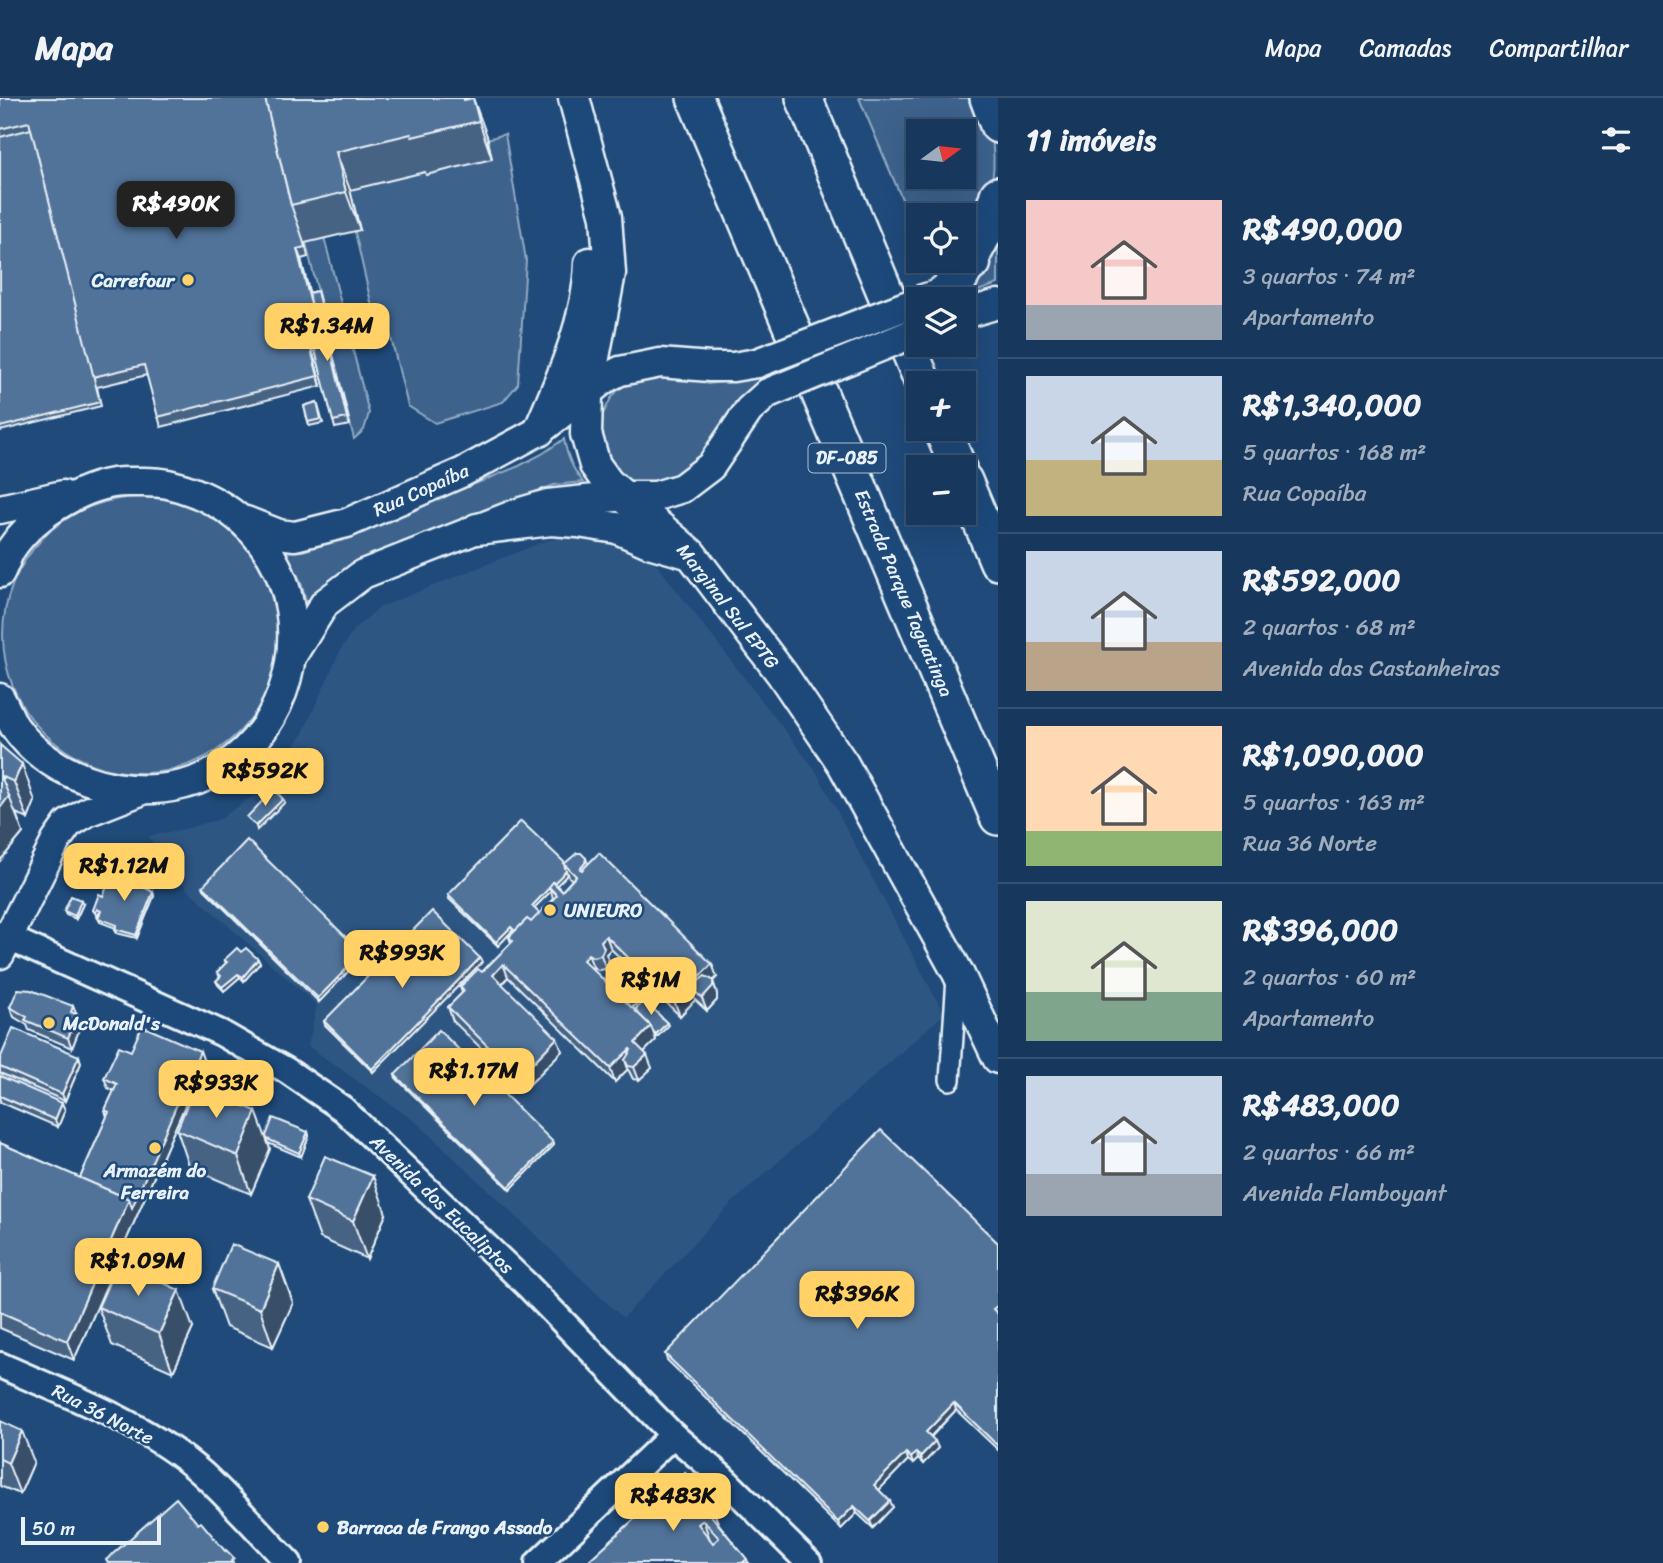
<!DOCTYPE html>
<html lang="pt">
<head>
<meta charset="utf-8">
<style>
  body { margin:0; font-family:Sriracha,sans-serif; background:#203f62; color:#f1f3f6; height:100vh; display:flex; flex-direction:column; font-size:26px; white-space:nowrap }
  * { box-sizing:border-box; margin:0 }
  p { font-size:23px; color:#9eacbb }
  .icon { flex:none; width:38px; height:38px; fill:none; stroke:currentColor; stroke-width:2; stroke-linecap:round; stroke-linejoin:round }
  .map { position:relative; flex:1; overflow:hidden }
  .sheet { display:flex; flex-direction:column; background:#17385c; width:665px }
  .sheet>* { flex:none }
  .needle { width:46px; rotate:75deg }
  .fabs { position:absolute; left:906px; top:21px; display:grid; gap:14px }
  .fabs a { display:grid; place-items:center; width:70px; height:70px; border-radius:0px; background:#17385c; box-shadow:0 7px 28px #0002,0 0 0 2px #365272; font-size:35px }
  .scale { position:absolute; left:21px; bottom:18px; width:140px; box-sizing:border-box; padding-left:7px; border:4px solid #e8f1f8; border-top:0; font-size:19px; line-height:24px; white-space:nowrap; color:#e8f1f8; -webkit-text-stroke:5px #1f4a7a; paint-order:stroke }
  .price { position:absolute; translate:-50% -60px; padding:0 16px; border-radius:14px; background:#ffd166; color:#111; font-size:23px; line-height:46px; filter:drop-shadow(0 2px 4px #0008) }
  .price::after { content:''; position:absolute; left:50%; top:42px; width:21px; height:16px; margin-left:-10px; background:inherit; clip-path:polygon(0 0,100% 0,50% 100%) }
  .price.active { background:#222; color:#fff }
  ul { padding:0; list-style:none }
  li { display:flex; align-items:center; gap:21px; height:175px; padding:0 28px }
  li+li { border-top:2px solid #365272 }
  li span { display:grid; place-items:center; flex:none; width:196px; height:140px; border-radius:0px; color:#555 }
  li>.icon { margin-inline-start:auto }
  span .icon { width:84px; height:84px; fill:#fffc; stroke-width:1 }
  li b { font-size:30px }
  h2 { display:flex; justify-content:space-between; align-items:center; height:84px; padding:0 28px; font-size:30px }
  header { display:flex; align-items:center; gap:42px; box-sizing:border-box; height:98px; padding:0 35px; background:#17385c; border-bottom:2px solid #365272 }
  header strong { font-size:33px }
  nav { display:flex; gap:38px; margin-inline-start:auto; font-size:24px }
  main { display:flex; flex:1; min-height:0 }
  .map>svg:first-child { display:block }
  .built { fill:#2e5683 }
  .green { fill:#3c628c; stroke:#92aac2; stroke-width:2; fill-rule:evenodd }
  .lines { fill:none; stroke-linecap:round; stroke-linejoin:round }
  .minor-casing { stroke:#e8f1f8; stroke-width:24 }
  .tertiary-casing { stroke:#e8f1f8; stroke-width:30 }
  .secondary-casing { stroke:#e8f1f8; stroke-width:33 }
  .primary-casing { stroke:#e8f1f8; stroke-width:35 }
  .motorway-casing { stroke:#e8f1f8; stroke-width:40 }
  .minor { stroke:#1f4a7a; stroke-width:19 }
  .tertiary { stroke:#1f4a7a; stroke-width:24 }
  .secondary { stroke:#1f4a7a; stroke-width:28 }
  .primary { stroke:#1f4a7a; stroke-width:30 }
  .motorway { stroke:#1f4a7a; stroke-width:35 }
  .secondary-bridge-casing { stroke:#e8f1f8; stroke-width:33; stroke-linecap:butt }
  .secondary-bridge { stroke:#1f4a7a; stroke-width:28 }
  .wall { fill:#466384; stroke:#e8f1f8; stroke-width:2; fill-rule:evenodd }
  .shaded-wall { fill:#39506b; stroke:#e8f1f8; stroke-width:2 }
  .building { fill:#517399; stroke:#e8f1f8; stroke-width:2; fill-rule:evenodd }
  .poi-dot { fill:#ffd166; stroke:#1f4a7a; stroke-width:2.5 }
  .labels { text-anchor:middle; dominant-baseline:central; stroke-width:5; stroke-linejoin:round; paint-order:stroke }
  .shield { fill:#1f4a7a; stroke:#acbfd2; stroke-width:2 }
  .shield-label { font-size:18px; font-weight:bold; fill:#e8f1f8 }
  .poi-label { font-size:19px; font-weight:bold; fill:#e8f1f8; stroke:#1f4a7a; text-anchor:start }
  .street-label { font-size:19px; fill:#e8f1f8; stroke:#1f4a7a }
</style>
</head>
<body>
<header>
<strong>Mapa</strong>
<nav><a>Mapa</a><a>Camadas</a><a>Compartilhar</a></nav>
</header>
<main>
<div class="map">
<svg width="998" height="1465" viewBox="0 0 998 1465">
  <rect width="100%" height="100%" fill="#1f4a7a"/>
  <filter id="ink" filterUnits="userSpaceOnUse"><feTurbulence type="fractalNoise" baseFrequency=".0143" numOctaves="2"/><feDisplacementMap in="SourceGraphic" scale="14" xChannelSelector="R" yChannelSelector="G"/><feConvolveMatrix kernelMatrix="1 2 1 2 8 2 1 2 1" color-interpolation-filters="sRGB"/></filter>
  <g filter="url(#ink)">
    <polygon class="built" points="574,437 613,439 648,455 816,673 944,916 732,1105 623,1220 417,1025 308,948 317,907 187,791 148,738 184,731 220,721 263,691 302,637 340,553 355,530 380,509 545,443"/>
    <g class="green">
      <path d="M 859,0 L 980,0 C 992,27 998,63 990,92 C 984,111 973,130 964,148 L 964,117 L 919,117 L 919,141 ZM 919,33 L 964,33 L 964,79 L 919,79 Z"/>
      <polygon points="505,36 526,162 518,286 503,304 435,325 408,308 386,220 375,222 354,130 332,84"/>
      <polygon points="323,135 369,315 364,332 354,341 305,141"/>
      <polygon points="998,148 998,186 954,201 947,201 967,188"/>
      <polygon points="645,275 690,280 708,286 764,278 740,303 708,356 673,385 636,385 618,377 607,365 601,335 603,316 611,300 623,286"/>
      <path d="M 564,341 C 567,358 572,370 583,384 L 554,387 L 530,396 L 349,473 L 308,510 L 301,484 L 286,454 L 303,453 L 335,443 L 519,368 L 542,356 Z"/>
      <circle cx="141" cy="537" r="138"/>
    </g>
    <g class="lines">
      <defs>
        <polyline id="minor" points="950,982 957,880"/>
        <g id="tertiary">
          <polyline points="0,836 221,935 286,972 343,1011 527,1187 673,1337 722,1379 809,1465"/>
          <path d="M 0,1267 C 69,1298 146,1325 203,1376 C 233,1404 261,1436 289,1465"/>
          <polyline points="538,1465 673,1337"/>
        </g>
        <g id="secondary">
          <polyline points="923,201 936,197 976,166"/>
          <polyline points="964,216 998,206"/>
          <polyline points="0,411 63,397"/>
          <polyline points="246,423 279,436 295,438 347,425 463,374 539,333 603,282 620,273 660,265 710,269 733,269 757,265"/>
          <path d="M 0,475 C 4,467 7,458 11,451 C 34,416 89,382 131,384 C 143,384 156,383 168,386 C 366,434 312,720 115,689 C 78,683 36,661 14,628 C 9,619 5,609 0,600"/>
          <polyline points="293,556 325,505 363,476 518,415 548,406 624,398 656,398 682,390 711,368 749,312 768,295"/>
          <polyline points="0,856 56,743 68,726 87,714 138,694"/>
        </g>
        <g id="primary">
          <polyline points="574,0 606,119 610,175 587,296 586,336 595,367 608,385 691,456 782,576 843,666 958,875 998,960"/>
          <path d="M 539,333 C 562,280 588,223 590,165"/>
          <polyline points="477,431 551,422 578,424 617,430 649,444 684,454"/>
        </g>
        <g id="motorway">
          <polyline points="695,0 998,719"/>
          <polyline points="804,0 923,285"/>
          <polyline points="988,0 998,27"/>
          <polyline points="960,180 990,124 998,97"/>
          <polyline points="942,331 958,369"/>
          <polyline points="964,383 998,464"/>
        </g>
      </defs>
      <use href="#minor" class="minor-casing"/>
      <use href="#tertiary" class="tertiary-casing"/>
      <use href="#secondary" class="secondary-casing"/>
      <use href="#primary" class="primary-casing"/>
      <use href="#motorway" class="motorway-casing"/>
      <use href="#minor" class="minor"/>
      <use href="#tertiary" class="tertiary"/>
      <use href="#secondary" class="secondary"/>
      <use href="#primary" class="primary"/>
      <use href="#motorway" class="motorway"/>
      <defs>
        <g id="secondary-bridge">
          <polyline points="757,265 919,203"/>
          <polyline points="768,295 919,233"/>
        </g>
      </defs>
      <use href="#secondary-bridge" class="secondary-bridge-casing"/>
      <use href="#secondary-bridge" class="secondary-bridge"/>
    </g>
    <g class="wall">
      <polygon points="0,0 468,0 487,38 492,61 426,77 425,74 350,92 360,132 305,145 308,159 301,161 309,195 317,193 319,200 350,327 335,330 314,247 311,247 321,288 161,329 147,277 97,289 101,308 0,333"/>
      <polygon points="317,304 323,325 309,328 304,308"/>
      <polygon points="0,647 35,703 28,721 16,715 23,735 0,763"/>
      <path d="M 586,760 L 588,766 L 717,879 L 713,883 L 717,896 L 717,902 L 707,913 L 695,902 L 680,918 L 611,851 L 606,856 L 609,863 L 606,871 L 598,872 L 593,869 L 592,871 L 618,896 L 644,903 L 667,925 L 668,928 L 657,939 L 654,936 L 656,942 L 644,954 L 652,970 L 639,982 L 633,981 L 628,971 L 615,984 L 508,879 L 502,886 L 562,953 L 524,992 L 453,923 L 448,909 L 462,895 L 460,889 L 482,874 L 511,845 L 509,839 L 514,834 L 513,832 L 498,848 L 449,801 L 448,797 ZM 568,776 L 569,779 L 572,782 L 562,793 L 556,787 ZM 551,793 L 553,801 L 540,816 L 534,810 Z"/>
      <polygon points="128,781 140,781 141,785 140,787 153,794 154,798 137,840 116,835 116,830 100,824 98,820 100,815 99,815 97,818 93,812 103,798"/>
      <polygon points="203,788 363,858 319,904 204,791"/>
      <polygon points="83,806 76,821 66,817 64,813"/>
      <polygon points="241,854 260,865 244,883 240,879 224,893 218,887 216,883 220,879 217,874 226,865 224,862"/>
      <polygon points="482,864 373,974 325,927 324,923"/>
      <polygon points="10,909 78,917 81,927 72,950 29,932 27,927 14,919"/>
      <polygon points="131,953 200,953 204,964 74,1262 0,1230 0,1045 80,1080 107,1019 105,1012 114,993 108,990 104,980"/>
      <polygon points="79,958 81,965 65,1003 0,975 0,961"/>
      <polygon points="395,977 553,1044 554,1047 510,1092 396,980"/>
      <polygon points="0,978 65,1012 58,1029 0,1004"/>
      <polygon points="177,1032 266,1038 308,1034 309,1038 301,1059 268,1045 270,1051 251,1096 190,1070"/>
      <polygon points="306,1102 386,1116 367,1161 320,1140"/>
      <polygon points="998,1145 998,1352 956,1312 931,1339 938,1350 923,1366 918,1361 913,1366 908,1362 879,1392 893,1409 873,1430 857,1415 841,1431 667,1262 665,1256"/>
      <polygon points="279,1166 293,1205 273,1249 226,1229 212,1191"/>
      <polygon points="98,1209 193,1230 173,1274 112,1247"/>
      <polygon points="0,1323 34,1364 20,1396 0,1388"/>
      <polygon points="685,1375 719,1426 749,1465 586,1465"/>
    </g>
    <g class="shaded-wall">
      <polygon points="473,0 487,38 492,61 479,23"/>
      <polygon points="336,54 350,92 360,132 346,94"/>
      <polygon points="297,151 301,161 322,245"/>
      <polygon points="317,193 319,200 350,327 347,320"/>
      <polygon points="307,237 311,247 321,288 318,278"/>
      <polygon points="22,666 35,703 28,721 14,684"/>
      <polygon points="9,698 23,735 0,763 0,710"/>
      <polygon points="283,701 285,704 257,732 256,728"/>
      <polygon points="566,773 568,776 552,792 549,790"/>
      <polygon points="549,790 551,793 533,811 532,808"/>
      <polygon points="153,794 154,798 137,840 136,837"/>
      <polygon points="81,802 83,806 76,821 75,818"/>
      <polygon points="511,829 513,832 498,848 496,844"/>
      <polygon points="606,838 611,851 606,856 609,863 606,871 601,857 601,843"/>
      <polygon points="362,855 363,858 319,904 318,900"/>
      <polygon points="588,856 593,869 588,875 583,862"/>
      <polygon points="480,860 482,864 373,974 372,971"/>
      <polygon points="258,861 260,865 244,883 243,879"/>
      <polygon points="503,866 508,879 497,890 493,877"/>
      <polygon points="712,866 717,879 713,883 717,896 717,902 707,913 695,883"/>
      <polygon points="238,876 240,879 224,893 222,889"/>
      <polygon points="690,889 695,902 680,918 675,905"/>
      <polygon points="642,900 644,903 630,916 629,913"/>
      <polygon points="73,908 81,927 72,950 68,940 71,914"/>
      <polygon points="667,925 668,928 657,939 656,936"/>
      <polygon points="651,928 656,942 640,958 635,945"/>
      <polygon points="557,940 562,953 524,992 519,979"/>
      <polygon points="630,951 634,964 625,962 628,971 615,984 610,970"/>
      <polygon points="200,953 204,964 74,1262 67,1243 129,1101"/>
      <polygon points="647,957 652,970 639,982 634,969"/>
      <polygon points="79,958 81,965 65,1003 62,996"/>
      <polygon points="62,1005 65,1012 58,1029 55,1022"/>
      <polygon points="256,1013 270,1051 251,1096 238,1058"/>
      <polygon points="308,1034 309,1038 301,1059 299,1055"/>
      <polygon points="553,1044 554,1047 510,1092 509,1089"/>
      <polygon points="373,1078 386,1116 367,1161 353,1123"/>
      <polygon points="279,1166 293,1205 273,1249 260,1211"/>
      <polygon points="179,1192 193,1230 173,1274 159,1236"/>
      <polygon points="954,1305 956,1312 928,1341 926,1334"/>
      <polygon points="22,1333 34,1364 20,1396 8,1365"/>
      <polygon points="935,1343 938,1350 923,1366 920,1359"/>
      <polygon points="916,1354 918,1361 913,1366 911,1360"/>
      <polygon points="906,1355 908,1362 877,1394 874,1387"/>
      <polygon points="710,1403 724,1441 704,1409"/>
      <polygon points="890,1403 893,1409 873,1430 870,1423"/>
      <polygon points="854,1408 857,1415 841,1431 838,1424"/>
      <polygon points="703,1422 717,1461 698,1426"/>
    </g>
    <g class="building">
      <polygon points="0,0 265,0 291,107 301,135 305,149 297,151 318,234 307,237 318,278 158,319 144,267 93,279 29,24 0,31"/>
      <polygon points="265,0 464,0 464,2 473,0 479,23 412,39 411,36 336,54 346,94 291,107"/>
      <polygon points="31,31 100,304 0,329 0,39"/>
      <polygon points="317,193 347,320 333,323 312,240 319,238 309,195"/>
      <polygon points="317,304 321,321 308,324 304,308"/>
      <polygon points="0,647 22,666 14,684 1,678 9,698 0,710"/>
      <polygon points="274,691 283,701 256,728 247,719"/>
      <polygon points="521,723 565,765 564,766 566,773 554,785 553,784 549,790 532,808 540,816 531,824 527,821 515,833 511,829 496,844 448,797"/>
      <polygon points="247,742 362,855 318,900 203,788"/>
      <polygon points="577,755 581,755 586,760 585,765 580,771 582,772 599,755 712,866 695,883 697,884 705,878 713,882 713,888 702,900 690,889 675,905 606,838 601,843 604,850 601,857 593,859 588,856 583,862 651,928 635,945 647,957 634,969 628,968 625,962 631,952 630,951 610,970 503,866 493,877 557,940 519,979 448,909 464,893 460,889 478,871 482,874 513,843 509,839 527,821 531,824 557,797 549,789 553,784 562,793 576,778 564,766"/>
      <polygon points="115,775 128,781 130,777 140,781 138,786 153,794 136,837 115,831 117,827 98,820 101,813 97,811 96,815 93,812 99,796 103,798 112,776"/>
      <polygon points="71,798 81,802 75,818 64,813"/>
      <polygon points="432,813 480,860 372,971 324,923"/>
      <polygon points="237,850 241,854 246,850 258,861 243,879 238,876 222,889 216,883 221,878 217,874 227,864 224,862"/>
      <polygon points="628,886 642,900 632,910 618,896"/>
      <polygon points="18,891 31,892 73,908 71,914 78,917 68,940 25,922 27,919 10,909"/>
      <polygon points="645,902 667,925 656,936 653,933 651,928 635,912"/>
      <polygon points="142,928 200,953 132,1110 129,1101 80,1080 109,1014 105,1012 117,986 104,980 119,948 131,953"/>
      <polygon points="13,930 79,958 62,996 0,969 0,961"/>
      <polygon points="439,932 553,1044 509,1089 395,977"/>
      <polygon points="0,978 62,1005 55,1022 0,998"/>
      <polygon points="195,987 256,1013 238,1058 177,1032"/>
      <polygon points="273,1020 308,1034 299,1055 267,1041 266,1038"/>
      <polygon points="881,1032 998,1145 998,1207 993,1211 998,1216 998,1348 954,1305 926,1334 935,1343 920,1359 916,1354 911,1360 906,1355 874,1387 890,1403 870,1423 854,1408 838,1424 665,1256"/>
      <polygon points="0,1045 129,1101 67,1243 0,1214"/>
      <polygon points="325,1058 373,1078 353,1123 306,1102"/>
      <polygon points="231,1146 279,1166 260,1211 212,1191"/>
      <polygon points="118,1164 179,1192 159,1236 98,1209"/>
      <polygon points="0,1323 22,1333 8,1365 0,1361"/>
      <path d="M 685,1375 L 710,1403 L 704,1409 L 747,1461 L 742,1465 L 586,1465 ZM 703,1422 L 719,1440 L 713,1445 L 698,1426 Z"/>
      <polygon points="176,1400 198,1426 201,1424 225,1453 226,1452 234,1460 231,1463 233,1465 108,1465 106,1462"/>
    </g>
  </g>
  <g class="poi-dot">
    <circle cx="188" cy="182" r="7"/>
    <circle cx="550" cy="812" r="7"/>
    <circle cx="49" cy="925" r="7"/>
    <circle cx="155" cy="1050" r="7"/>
    <circle cx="323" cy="1429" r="7"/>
  </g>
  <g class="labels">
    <rect class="shield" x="808.5" y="345.5" width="77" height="29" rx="5"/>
    <g class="shield-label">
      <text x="847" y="360">DF-085</text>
    </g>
    <g class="poi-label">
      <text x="174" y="182" text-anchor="end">Carrefour</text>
      <text x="564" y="812">UNIEURO</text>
      <text x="63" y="925">McDonald's</text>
      <text x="155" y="1072" text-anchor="middle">Armazém do<tspan x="155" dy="22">Ferreira</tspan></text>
      <text x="337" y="1429">Barraca de Frango Assado</text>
    </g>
    <g class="street-label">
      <text transform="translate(421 392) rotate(-24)">Rua Copaíba</text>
      <text transform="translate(904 495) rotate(67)">Estrada Parque Taguatinga</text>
      <text transform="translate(728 508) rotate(52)">Marginal Sul EPTG</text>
      <text transform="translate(442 1106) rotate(44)">Avenida dos Eucaliptos</text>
      <text transform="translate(103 1316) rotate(27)">Rua 36 Norte</text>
    </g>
  </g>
</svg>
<div class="fabs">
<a><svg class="needle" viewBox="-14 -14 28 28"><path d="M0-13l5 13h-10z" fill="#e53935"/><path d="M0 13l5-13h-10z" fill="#9eacbb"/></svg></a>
<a><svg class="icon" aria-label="locate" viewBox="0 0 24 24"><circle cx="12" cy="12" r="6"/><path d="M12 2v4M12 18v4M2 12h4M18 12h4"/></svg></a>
<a><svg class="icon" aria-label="layers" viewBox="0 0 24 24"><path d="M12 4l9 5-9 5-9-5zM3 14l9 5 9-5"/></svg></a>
<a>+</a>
<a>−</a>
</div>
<div class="scale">50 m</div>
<b class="price active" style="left:176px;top:143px">R$490K</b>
<b class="price" style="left:327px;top:265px">R$1.34M</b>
<b class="price" style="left:265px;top:710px">R$592K</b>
<b class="price" style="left:124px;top:805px">R$1.12M</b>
<b class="price" style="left:402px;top:892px">R$993K</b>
<b class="price" style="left:651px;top:919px">R$1M</b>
<b class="price" style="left:474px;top:1010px">R$1.17M</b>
<b class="price" style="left:216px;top:1022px">R$933K</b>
<b class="price" style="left:138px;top:1200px">R$1.09M</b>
<b class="price" style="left:857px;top:1233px">R$396K</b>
<b class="price" style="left:673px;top:1435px">R$483K</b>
</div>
<section class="sheet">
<h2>11 imóveis<svg class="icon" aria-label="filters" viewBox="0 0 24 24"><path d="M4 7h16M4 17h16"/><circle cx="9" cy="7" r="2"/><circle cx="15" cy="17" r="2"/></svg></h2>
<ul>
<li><span style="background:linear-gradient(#f6c9c9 75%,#9aa5b1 0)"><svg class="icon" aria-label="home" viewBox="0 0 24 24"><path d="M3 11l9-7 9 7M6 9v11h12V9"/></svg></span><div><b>R$490,000</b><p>3 quartos · 74 m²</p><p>Apartamento</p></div></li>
<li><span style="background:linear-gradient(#c9d6e8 60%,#c2b280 0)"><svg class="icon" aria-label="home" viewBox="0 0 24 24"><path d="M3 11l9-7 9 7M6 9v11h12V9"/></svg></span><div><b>R$1,340,000</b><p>5 quartos · 168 m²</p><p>Rua Copaíba</p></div></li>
<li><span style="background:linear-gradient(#c9d6e8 65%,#b9a48a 0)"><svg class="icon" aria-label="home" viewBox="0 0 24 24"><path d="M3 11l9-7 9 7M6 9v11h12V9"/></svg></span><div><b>R$592,000</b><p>2 quartos · 68 m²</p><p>Avenida das Castanheiras</p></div></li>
<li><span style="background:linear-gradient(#ffd9b3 75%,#8fb573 0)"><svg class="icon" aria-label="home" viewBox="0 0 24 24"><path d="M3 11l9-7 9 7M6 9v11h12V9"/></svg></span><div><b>R$1,090,000</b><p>5 quartos · 163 m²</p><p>Rua 36 Norte</p></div></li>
<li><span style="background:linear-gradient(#dfe7d0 65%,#7fa58c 0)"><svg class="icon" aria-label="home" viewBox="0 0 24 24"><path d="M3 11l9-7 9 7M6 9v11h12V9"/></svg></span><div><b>R$396,000</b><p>2 quartos · 60 m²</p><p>Apartamento</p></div></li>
<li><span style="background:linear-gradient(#c9d6e8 70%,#9aa5b1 0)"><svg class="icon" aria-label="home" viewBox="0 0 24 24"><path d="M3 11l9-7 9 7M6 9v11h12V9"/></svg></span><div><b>R$483,000</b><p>2 quartos · 66 m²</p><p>Avenida Flamboyant</p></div></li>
</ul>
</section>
</main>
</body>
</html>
